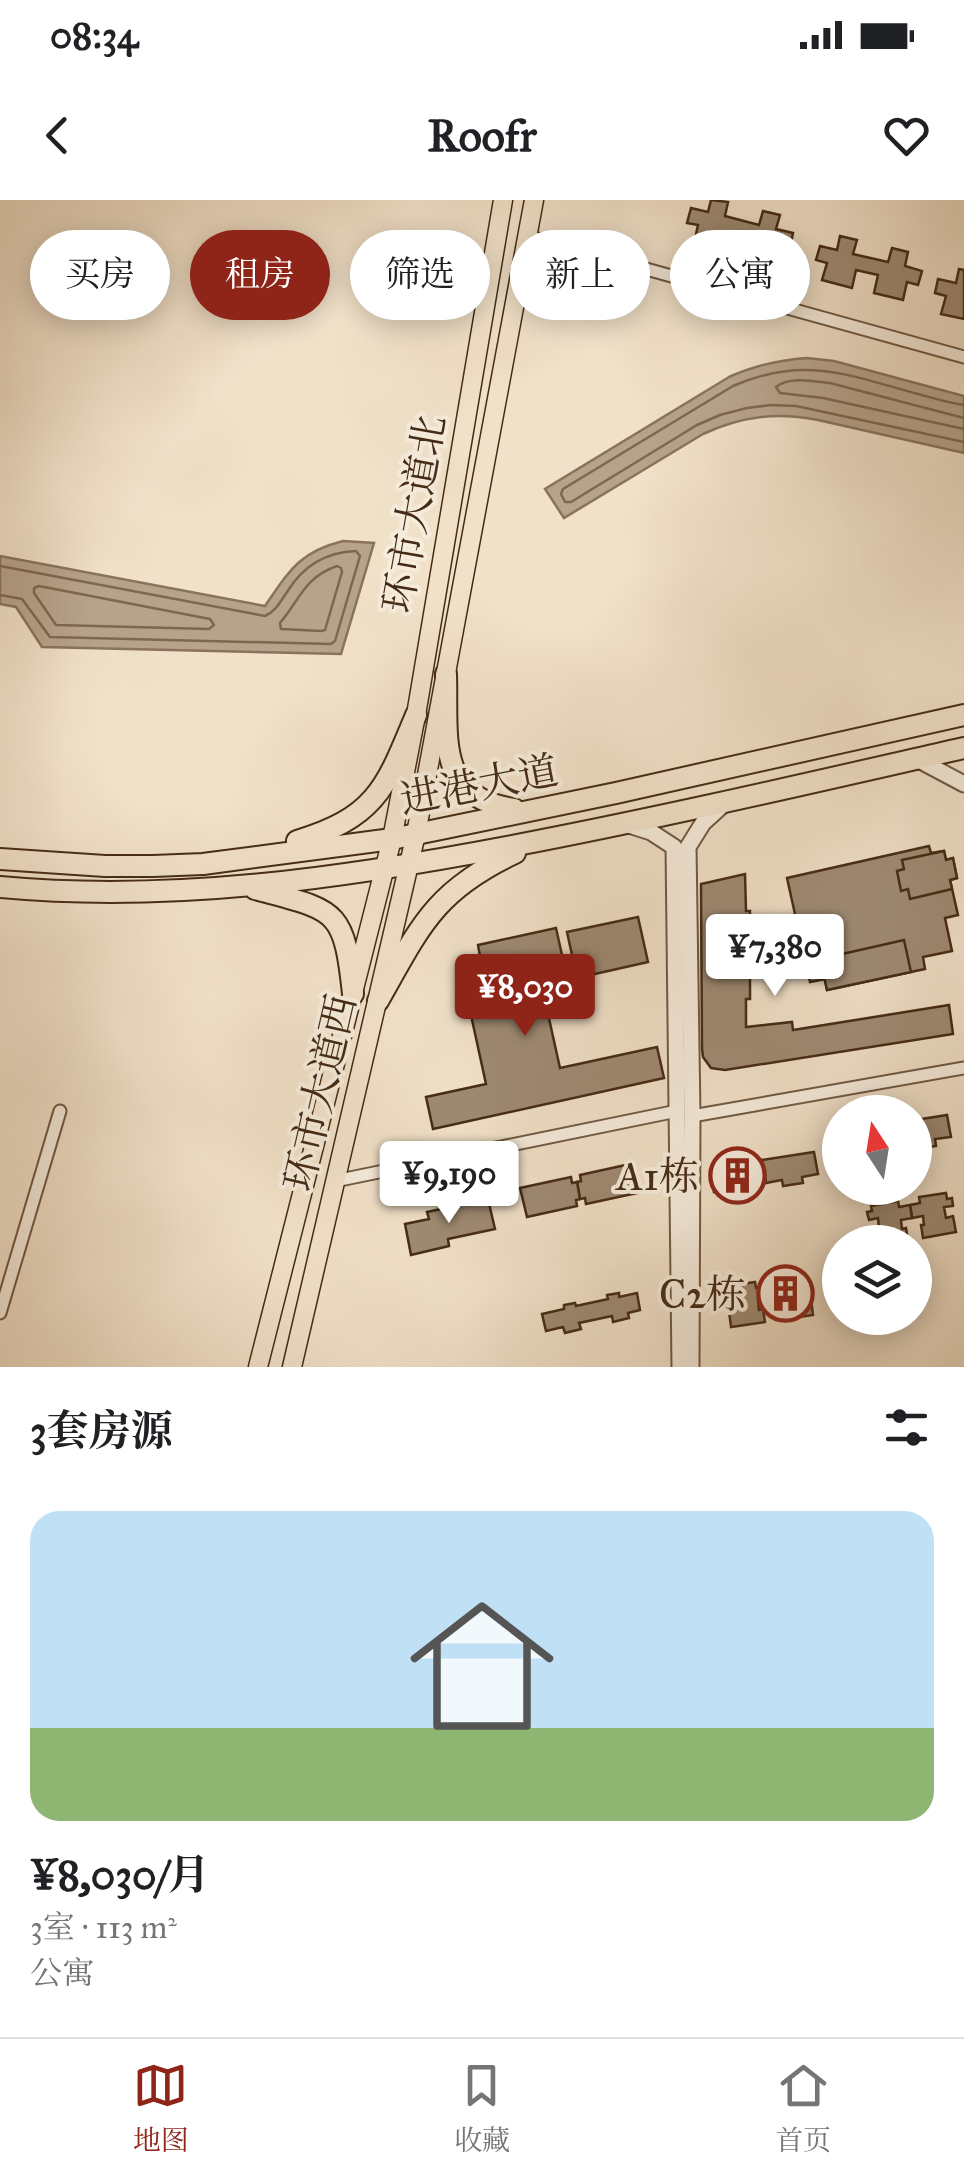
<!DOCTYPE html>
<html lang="zh">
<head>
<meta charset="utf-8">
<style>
  body { margin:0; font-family:"IM FELL Great Primer","Noto Serif SC",serif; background:#f2f2f2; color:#202124; height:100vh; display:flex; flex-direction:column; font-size:38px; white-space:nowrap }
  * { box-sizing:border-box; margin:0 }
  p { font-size:32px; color:#757577 }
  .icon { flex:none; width:55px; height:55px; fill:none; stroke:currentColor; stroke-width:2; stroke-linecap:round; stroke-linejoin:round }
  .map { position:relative; height:1167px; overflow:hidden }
  .sheet { display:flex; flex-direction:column; background:#fff; flex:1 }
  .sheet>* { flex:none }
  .top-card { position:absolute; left:30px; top:30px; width:905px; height:90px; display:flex; gap:20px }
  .needle { width:65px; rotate:348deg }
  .tools { position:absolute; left:822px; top:895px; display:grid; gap:20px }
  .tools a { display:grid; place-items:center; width:110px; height:110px; border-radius:50%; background:#fff; box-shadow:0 5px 25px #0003; font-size:50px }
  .price { position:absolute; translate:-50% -85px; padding:0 22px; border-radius:10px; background:#fff; color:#222; font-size:32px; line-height:65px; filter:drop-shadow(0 2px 5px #0008) }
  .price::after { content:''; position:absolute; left:50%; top:60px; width:30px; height:22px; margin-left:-15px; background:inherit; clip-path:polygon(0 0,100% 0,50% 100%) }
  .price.on { background:#8f2418; color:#fff }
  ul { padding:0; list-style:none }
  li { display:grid; align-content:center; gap:20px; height:530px; padding:0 30px }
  li span { display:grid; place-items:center; height:310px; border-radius:30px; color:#555 }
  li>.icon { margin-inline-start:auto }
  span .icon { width:180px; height:180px; fill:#fffc; stroke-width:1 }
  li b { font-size:42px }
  h2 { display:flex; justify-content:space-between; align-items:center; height:120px; padding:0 30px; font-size:42px }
  .tag { padding:0 35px; border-radius:45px; background:#fff; box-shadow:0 5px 25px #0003; font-size:35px; line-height:90px }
  .tag.on { background:#8f2418; color:#fff }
  .status { display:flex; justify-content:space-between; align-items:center; height:70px; padding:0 50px; background:#fff; direction:ltr }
  .status svg { height:28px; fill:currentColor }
  header { display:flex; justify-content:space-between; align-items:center; height:130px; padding:0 30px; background:#fff; font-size:45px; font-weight:700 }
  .tabs { display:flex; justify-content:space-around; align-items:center; height:140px; border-top:2px solid #e0e0e0; background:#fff; font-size:28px; color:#757577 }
  .tabs a { display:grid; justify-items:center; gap:5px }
  .tabs .on { color:#8f2418 }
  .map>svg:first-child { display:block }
  .water { fill:#b7a38c; stroke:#89735c; stroke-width:2.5 }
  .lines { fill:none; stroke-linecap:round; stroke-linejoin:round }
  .shore { stroke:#7e6750; stroke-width:2.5 }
  .building { fill:#9e8a73; stroke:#452b15; stroke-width:2.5 }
  .minor-casing { stroke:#705842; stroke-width:15 }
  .tertiary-casing { stroke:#705842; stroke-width:19 }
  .primary-casing { stroke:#452b15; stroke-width:21 }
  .trunk-casing { stroke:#452b15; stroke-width:24 }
  .minor { stroke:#f6ecdc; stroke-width:11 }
  .tertiary { stroke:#f6ecdc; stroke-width:15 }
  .primary { stroke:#f1e1c9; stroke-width:18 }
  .trunk { stroke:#f1e1c9; stroke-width:20 }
  .labels { text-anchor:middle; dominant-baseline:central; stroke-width:8; stroke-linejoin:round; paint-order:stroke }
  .street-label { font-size:40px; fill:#452b15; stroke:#f6ecdc }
  .poi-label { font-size:40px; fill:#452b15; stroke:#f6ecdc; text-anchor:end }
</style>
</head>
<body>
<div class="status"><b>08:34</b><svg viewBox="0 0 49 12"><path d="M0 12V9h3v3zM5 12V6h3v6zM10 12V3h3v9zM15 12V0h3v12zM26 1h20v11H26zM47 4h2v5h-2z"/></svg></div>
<header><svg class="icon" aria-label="back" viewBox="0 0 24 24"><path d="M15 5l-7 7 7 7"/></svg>Roofr<svg class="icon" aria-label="heart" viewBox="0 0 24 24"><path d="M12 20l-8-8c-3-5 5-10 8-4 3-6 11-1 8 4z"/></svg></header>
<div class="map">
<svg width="964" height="1167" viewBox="0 0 964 1167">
  <rect width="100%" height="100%" fill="#f1e1c9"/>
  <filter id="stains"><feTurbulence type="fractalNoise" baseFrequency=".002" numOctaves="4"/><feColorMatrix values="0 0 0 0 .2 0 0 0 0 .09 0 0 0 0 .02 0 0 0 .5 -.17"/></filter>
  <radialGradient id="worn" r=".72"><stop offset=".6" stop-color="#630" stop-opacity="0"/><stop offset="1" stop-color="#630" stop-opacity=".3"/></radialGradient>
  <g class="water">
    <path d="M 807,158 L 834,161 L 964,196 L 964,253 L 818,220 C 776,212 742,216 703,234 L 564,318 L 545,289 L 729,177 C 755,165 779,160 807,158 Z"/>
    <path d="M 343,341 L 374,343 L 341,454 L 42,447 L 16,407 L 0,404 L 0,356 L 265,406 C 289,371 299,352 343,341 Z"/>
  </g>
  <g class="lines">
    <g class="shore">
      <path d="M 964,205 C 949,203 933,198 918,194 C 847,175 805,155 733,186 L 563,289 L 561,294 L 565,302 L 571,302 L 697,225 L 720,215 L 747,208 L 771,205 L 796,206 L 964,242"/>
      <path d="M 964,218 L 830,183 C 813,181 789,176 776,187 L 780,193 L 823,198 L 964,229"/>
      <path d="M 0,366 L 265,416 C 276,411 280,402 287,392 C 303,366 325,352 356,351 L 360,356 L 335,441 L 331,444 L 50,437 L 22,399 L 0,395"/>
      <path d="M 337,366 L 341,368 L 342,372 L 325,430 L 321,431 L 281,429 L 280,423 C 300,399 305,377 337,366 Z"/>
      <polygon points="39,386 210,419 214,425 209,429 56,425 34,393 34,388"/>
    </g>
  </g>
  <g class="building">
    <polygon points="711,0 728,2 725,16 759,25 763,11 780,15 776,29 793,33 790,48 779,45 774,63 745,56 749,38 727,32 723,50 694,43 698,25 687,23 691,8 708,12"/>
    <polygon points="840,36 857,40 853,54 888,62 892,48 908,52 905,66 922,71 918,85 907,82 903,100 874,93 878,75 856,70 852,88 822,80 827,63 816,60 820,46 837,50"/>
    <polygon points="959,69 964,70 964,119 941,114 946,96 935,93 938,79 956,83"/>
    <polygon points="929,646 931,653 944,651 946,660 953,658 957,678 950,680 958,715 945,718 952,751 923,757 925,769 827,790 825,779 810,782 787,678"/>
    <polygon points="944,651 946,660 953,658 957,678 950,680 952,689 910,699 908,689 901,691 897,671 904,669 902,660"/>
    <polygon points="745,674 746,711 750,711 750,799 746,799 746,827 792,822 793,830 949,805 953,834 725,870 711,868 703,857 702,849 701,684"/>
    <polygon points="638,717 648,762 577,778 567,732"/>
    <polygon points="556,728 564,764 538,769 560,868 657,847 664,878 433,929 426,897 486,884 459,760 480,756 478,745"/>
    <polygon points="904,740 911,772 827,790 820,759"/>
    <polygon points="947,915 951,937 935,939 936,946 916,949 915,920"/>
    <polygon points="814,952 818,974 802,977 803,983 783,986 782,980 766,983 762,960"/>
    <polygon points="762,960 766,983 750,985 751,991 731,995 730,989 714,992 711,969"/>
    <polygon points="630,964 637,993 586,1004 585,998 580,999 577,982 581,981 580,975"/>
    <polygon points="571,977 572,983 577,982 580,999 576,1000 577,1006 527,1017 520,988"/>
    <polygon points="946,993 947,999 952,998 953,1006 944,1007 946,1018 953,1016 956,1032 923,1038 921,1025 924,1025 923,1016 912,1018 910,1005 920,1003 919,997"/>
    <polygon points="488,999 495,1029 448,1039 449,1046 411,1055 405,1024 429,1019 427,1012"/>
    <polygon points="898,1001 899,1007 910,1005 912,1018 901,1020 902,1029 906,1028 908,1040 874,1042 872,1030 879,1029 878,1018 869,1020 867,1012 872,1011 871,1006"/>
    <polygon points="804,1075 805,1081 809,1080 811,1088 801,1090 803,1100 811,1099 813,1115 779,1120 778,1107 781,1107 780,1098 769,1100 767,1086 778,1085 777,1079"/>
    <polygon points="755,1082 756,1088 767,1086 769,1100 758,1101 759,1110 763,1109 765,1122 731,1127 729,1111 736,1110 735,1099 726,1101 725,1093 729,1092 728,1086"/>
    <polygon points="619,1093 619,1097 637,1093 640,1110 628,1113 629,1118 613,1122 612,1116 579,1123 581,1129 565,1133 563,1127 546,1131 542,1114 564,1109 564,1105 575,1103 576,1106 608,1099 607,1095"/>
  </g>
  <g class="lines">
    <defs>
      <g id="minor">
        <polyline points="527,36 964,157"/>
        <polyline points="692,916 964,868"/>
        <polyline points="335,981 677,911"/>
        <polyline points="0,1113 60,911"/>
      </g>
      <g id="tertiary">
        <polyline points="917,559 964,584"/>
        <polyline points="626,624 651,632 674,647 680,1167"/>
        <polyline points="691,1167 692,916 688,647 703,623 726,602"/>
      </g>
      <g id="primary">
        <polyline points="258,1167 392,639 416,515 503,0"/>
        <polyline points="292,1167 416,634 534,0"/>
      </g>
      <g id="trunk">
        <path d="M 446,474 C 448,538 435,597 514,609"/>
        <path d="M 297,641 C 377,617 386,587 416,515"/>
        <polyline points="0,659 105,666 153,666 203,664 392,639 616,593 964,515"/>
        <path d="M 0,687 C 172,703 344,678 512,646 C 664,617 814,582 964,548"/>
        <path d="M 255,689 C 336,711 344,707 353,794"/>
        <path d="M 378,801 C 420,727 434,691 515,653"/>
      </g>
    </defs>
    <use href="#minor" class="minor-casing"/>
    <use href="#tertiary" class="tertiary-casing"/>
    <use href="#primary" class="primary-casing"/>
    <use href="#trunk" class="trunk-casing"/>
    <use href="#minor" class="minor"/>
    <use href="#tertiary" class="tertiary"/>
    <use href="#primary" class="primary"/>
    <use href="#trunk" class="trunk"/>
  </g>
  <defs>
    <symbol id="building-ring" viewBox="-11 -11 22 22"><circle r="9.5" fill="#f6ecdc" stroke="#8f2418" stroke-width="1.5"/><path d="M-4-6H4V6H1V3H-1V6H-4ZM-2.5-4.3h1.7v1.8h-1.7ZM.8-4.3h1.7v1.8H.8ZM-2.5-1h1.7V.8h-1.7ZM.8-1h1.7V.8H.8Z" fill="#8f2418"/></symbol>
  </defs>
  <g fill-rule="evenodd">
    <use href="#building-ring" x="706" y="944" width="63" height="63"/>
    <use href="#building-ring" x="754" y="1062" width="63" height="63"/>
  </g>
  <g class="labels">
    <g class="street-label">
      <text transform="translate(414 314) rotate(-80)">环市大道北</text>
      <text transform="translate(479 585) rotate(-11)">进港大道</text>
      <text transform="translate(320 893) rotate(-77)">环市大道西</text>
    </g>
    <g class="poi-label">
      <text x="699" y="976">A1栋</text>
      <text x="746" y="1094">C2栋</text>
    </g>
  </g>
  <rect width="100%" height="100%" filter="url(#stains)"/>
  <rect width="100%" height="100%" fill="url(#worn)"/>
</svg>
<div class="tools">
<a><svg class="needle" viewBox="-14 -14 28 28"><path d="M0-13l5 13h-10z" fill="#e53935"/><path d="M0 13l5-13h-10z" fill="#757577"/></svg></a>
<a><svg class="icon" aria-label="layers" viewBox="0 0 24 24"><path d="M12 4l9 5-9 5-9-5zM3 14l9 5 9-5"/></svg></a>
</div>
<b class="price" style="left:775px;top:799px">¥7,380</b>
<b class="price on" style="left:525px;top:839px">¥8,030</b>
<b class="price" style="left:449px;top:1026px">¥9,190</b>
<div class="top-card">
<a class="tag">买房</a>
<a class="tag on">租房</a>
<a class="tag">筛选</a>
<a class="tag">新上</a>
<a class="tag">公寓</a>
</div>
</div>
<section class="sheet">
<h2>3套房源<svg class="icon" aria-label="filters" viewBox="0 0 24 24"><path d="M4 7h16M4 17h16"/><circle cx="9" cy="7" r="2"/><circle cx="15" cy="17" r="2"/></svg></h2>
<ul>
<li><span style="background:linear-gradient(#bfe0f5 70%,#8fb573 0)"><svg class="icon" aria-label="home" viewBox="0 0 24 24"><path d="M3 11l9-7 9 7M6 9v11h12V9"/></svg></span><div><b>¥8,030/月</b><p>3室 · 113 m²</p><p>公寓</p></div></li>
</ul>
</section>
<nav class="tabs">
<a class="on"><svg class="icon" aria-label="map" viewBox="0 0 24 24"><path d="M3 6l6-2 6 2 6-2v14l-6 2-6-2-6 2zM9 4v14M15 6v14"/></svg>地图</a>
<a><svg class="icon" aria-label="saved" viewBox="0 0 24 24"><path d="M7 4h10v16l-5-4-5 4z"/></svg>收藏</a>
<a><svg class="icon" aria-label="home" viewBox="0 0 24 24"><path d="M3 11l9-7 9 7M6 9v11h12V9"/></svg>首页</a>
</nav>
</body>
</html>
